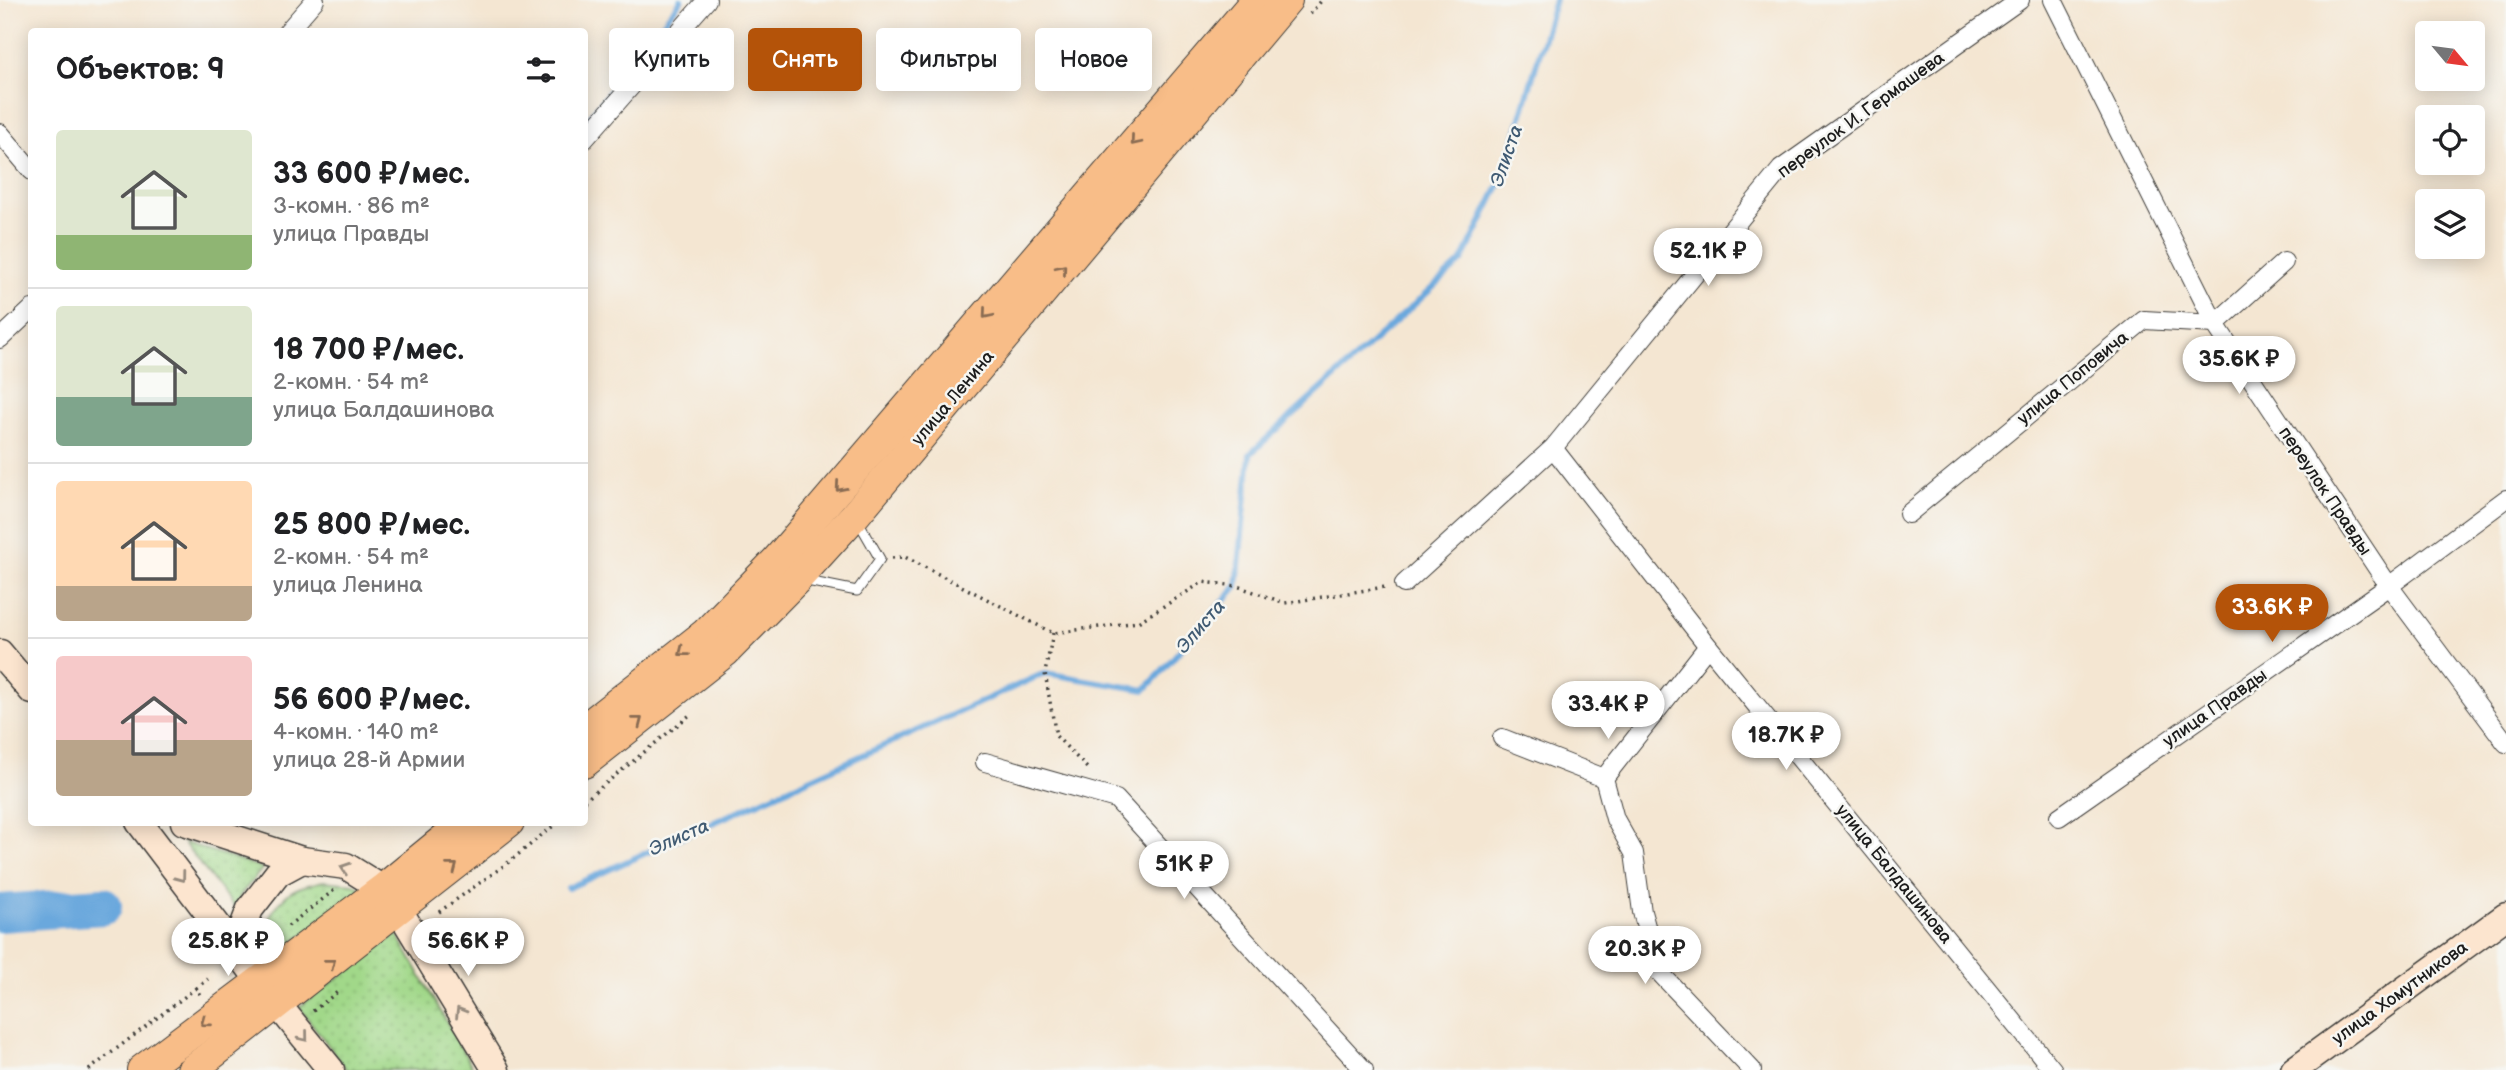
<!DOCTYPE html>
<html lang="ru">
<head>
<meta charset="utf-8">
<style>
  body { margin:0; font-family:"Balsamiq Sans",sans-serif; background:#f6f6f6; color:#202124; height:100vh; display:flex; flex-direction:column; font-size:26px; white-space:nowrap }
  * { box-sizing:border-box; margin:0 }
  p { font-size:23px; color:#757577 }
  .icon { flex:none; width:38px; height:38px; fill:none; stroke:currentColor; stroke-width:2; stroke-linecap:round; stroke-linejoin:round }
  .map { position:relative; flex:1; overflow:hidden }
  .drawer { position:absolute; left:28px; top:28px; width:560px; height:798px; display:flex; flex-direction:column; background:#fff; border-radius:7px; box-shadow:0 4px 18px #0003 }
  .drawer>* { flex:none }
  .top-card { position:absolute; left:609px; top:28px; width:665px; height:63px; display:flex; gap:14px }
  .needle { width:46px; rotate:119deg }
  .fabs { position:absolute; left:2415px; top:21px; display:grid; gap:14px }
  .fabs a { display:grid; place-items:center; width:70px; height:70px; border-radius:7px; background:#fff; box-shadow:0 4px 18px #0003; font-size:35px }
  .price { position:absolute; translate:-50% -60px; padding:0 16px; border-radius:24px; background:#fff; color:#222; font-size:23px; line-height:46px; filter:drop-shadow(0 2px 4px #0008) }
  .price::after { content:''; position:absolute; left:50%; top:42px; width:21px; height:16px; margin-left:-10px; background:inherit; clip-path:polygon(0 0,100% 0,50% 100%) }
  .price.current { background:#b45309; color:#fff }
  ul { padding:0; list-style:none }
  li { display:flex; align-items:center; gap:21px; height:175px; padding:0 28px }
  li+li { border-top:2px solid #e0e0e0 }
  li span { display:grid; place-items:center; flex:none; width:196px; height:140px; border-radius:7px; color:#555 }
  li>.icon { margin-inline-start:auto }
  span .icon { width:84px; height:84px; fill:#fffc; stroke-width:1 }
  li b { font-size:30px }
  h2 { display:flex; justify-content:space-between; align-items:center; height:84px; padding:0 28px; font-size:30px }
  .tag { padding:0 24px; border-radius:7px; background:#fff; box-shadow:0 4px 18px #0003; font-size:24px; line-height:63px }
  .tag.current { background:#b45309; color:#fff }
  .map>svg:first-child { display:block }
  .grass { fill:url(#grass-dots); stroke:#5e7a52; stroke-width:2 }
  .lines { fill:none; stroke-linecap:round; stroke-linejoin:round }
  .stream { stroke:#6ba8dd; stroke-width:6 }
  .river { stroke:#6ba8dd; stroke-width:38 }
  .lane-casing { stroke:#3c3a37; stroke-width:11 }
  .street-casing { stroke:#3c3a37; stroke-width:20 }
  .secondary-casing { stroke:#3c3a37; stroke-width:29 }
  .primary-casing { stroke:#3c3a37; stroke-width:32 }
  .path { stroke:#3c3a37; stroke-width:3.5; stroke-dasharray:2 5; stroke-linecap:butt }
  .lane { stroke:#fff; stroke-width:9 }
  .street { stroke:#fff; stroke-width:18 }
  .secondary { stroke:#fce5cf; stroke-width:26 }
  .primary { stroke:#f8bd88; stroke-width:30 }
  .oneway { stroke:#8a6c52 }
  .oneway2 { stroke:#978b7e }
  .labels { text-anchor:middle; dominant-baseline:central; stroke-width:5; stroke-linejoin:round; paint-order:stroke }
  .street-label { font-size:18px; fill:#1c1c1c; stroke:#f6f6f2 }
  .water-label { font-size:19px; font-style:italic; fill:#405b73; stroke:#f6f6f2 }
</style>
</head>
<body>
<div class="map">
<svg width="2506" height="1070" viewBox="0 0 2506 1070">
  <defs>
    <pattern id="grass-dots" width="8" height="8" patternUnits="userSpaceOnUse" patternTransform="scale(1.75)"><rect width="8" height="8" fill="#a1d889"/><path d="M2 2h.1M6 6h.1" fill="none" stroke="#8ab976" stroke-width="1.8" stroke-linecap="round"/></pattern>
  </defs>
  <rect width="100%" height="100%" fill="#f6f6f2"/>
  <filter id="ink" filterUnits="userSpaceOnUse"><feTurbulence type="fractalNoise" baseFrequency=".0143" numOctaves="2"/><feDisplacementMap in="SourceGraphic" scale="14" xChannelSelector="R" yChannelSelector="G"/><feConvolveMatrix kernelMatrix="1 2 1 2 8 2 1 2 1" color-interpolation-filters="sRGB"/></filter>
  <filter id="wash" filterUnits="userSpaceOnUse"><feTurbulence type="fractalNoise" baseFrequency=".00686" numOctaves="4" result="noise"/><feDisplacementMap in="SourceGraphic" scale="28" xChannelSelector="R" yChannelSelector="G"/><feGaussianBlur stdDeviation="1.57" result="paint"/><feColorMatrix in="noise" values="0 0 0 0 0 0 0 0 0 0 0 0 0 0 0 0 0 1.4 0 .05"/><feComposite in="paint" operator="in"/></filter>
  <g filter="url(#wash)">
    <rect width="100%" height="100%" fill="#f4e6d2"/>
    <g class="grass">
      <polygon points="183,842 263,868 241,894 235,908"/>
      <path d="M 323,881 L 354,884 L 364,891 L 268,960 C 257,938 269,911 287,895 C 296,887 311,884 323,881 Z"/>
      <polygon points="397,934 474,1070 347,1070 299,1007"/>
    </g>
    <g class="lines">
      <g class="stream">
        <polyline points="584,124 681,0"/>
        <polyline points="568,888 1045,673 1145,690 1237,586 1250,454 1462,261 1504,176 1555,0"/>
      </g>
      <polyline class="river" points="0,913 103,906"/>
    </g>
  </g>
  <g filter="url(#ink)">
    <g class="lines">
      <defs>
        <polyline id="lane" points="802,580 857,591 880,559 857,519"/>
        <g id="street">
          <polyline points="2053,0 2215,324 2389,586 2506,743"/>
          <polyline points="287,32 315,0"/>
          <polyline points="0,133 32,171"/>
          <polyline points="584,140 707,0"/>
          <polyline points="0,339 32,309"/>
          <polyline points="1553,448 1708,646 2053,1070"/>
          <polyline points="1908,514 2144,320 2215,324 2284,262"/>
          <polyline points="1404,584 1553,448 1781,169 2020,0"/>
          <polyline points="1708,646 1604,778 1615,819 1634,853 1642,912 1659,972 1752,1070"/>
          <polyline points="1502,738 1604,778"/>
          <polyline points="985,762 1116,799 1364,1070"/>
          <polyline points="2059,817 2389,586 2506,499"/>
        </g>
        <g id="secondary">
          <polyline points="0,653 32,691"/>
          <polyline points="139,822 278,1005 331,1070"/>
          <polyline points="184,822 302,860 346,866 383,889 399,910 496,1070"/>
          <polyline points="235,948 250,909 278,873 302,860"/>
          <polyline points="2294,1070 2506,916"/>
        </g>
        <g id="primary">
          <polyline points="584,729 706,633 776,561 1256,0"/>
          <polyline points="584,763 725,652 797,579 855,515 1287,0"/>
          <polyline points="142,1070 383,889 465,822"/>
          <polyline points="192,1070 509,822"/>
        </g>
      </defs>
      <use href="#lane" class="lane-casing"/>
      <use href="#street" class="street-casing"/>
      <use href="#secondary" class="secondary-casing"/>
      <use href="#primary" class="primary-casing"/>
      <g class="path">
        <polyline points="1310,14 1322,0"/>
        <polyline points="892,558 905,557 1053,633 1138,622 1203,582 1237,586 1285,603 1385,587"/>
        <polyline points="1053,633 1045,673 1056,736 1089,770"/>
        <polyline points="584,801 691,714"/>
        <polyline points="439,912 509,862 558,822"/>
        <polyline points="288,926 337,888"/>
        <polyline points="196,988 208,979"/>
        <polyline points="313,1011 340,990"/>
        <polyline points="89,1070 196,988 200,995"/>
      </g>
      <use href="#lane" class="lane"/>
      <use href="#street" class="street"/>
      <use href="#secondary" class="secondary"/>
      <use href="#primary" class="primary"/>
    </g>
    <defs><path id="oneway-chevron" d="M-2-3.5L2.5 0L-2 3.5" fill="none" stroke-width="1.6" stroke-linecap="round" stroke-linejoin="round" transform="scale(1.75)"/></defs>
    <g class="oneway">
      <use href="#oneway-chevron" transform="translate(1135 141) rotate(130)"/>
      <use href="#oneway-chevron" transform="translate(1062 269) rotate(-50)"/>
      <use href="#oneway-chevron" transform="translate(987 314) rotate(130)"/>
      <use href="#oneway-chevron" transform="translate(840 487) rotate(131)"/>
      <use href="#oneway-chevron" transform="translate(683 652) rotate(142)"/>
      <use href="#oneway-chevron" transform="translate(638 721) rotate(-38)"/>
      <use href="#oneway-chevron" transform="translate(453 867) rotate(-38)"/>
      <use href="#oneway-chevron" transform="translate(331 963) rotate(-38)"/>
      <use href="#oneway-chevron" transform="translate(205 1022) rotate(143)"/>
    </g>
    <g class="oneway2">
      <use href="#oneway-chevron" transform="translate(345 868) rotate(-161)"/>
      <use href="#oneway-chevron" transform="translate(181 877) rotate(53)"/>
      <use href="#oneway-chevron" transform="translate(460 1012) rotate(-121)"/>
      <use href="#oneway-chevron" transform="translate(304 1037) rotate(51)"/>
    </g>
  </g>
  <g class="labels">
    <g class="street-label">
      <text transform="translate(1861 115) rotate(-36)">переулок И. Гермашева</text>
      <text transform="translate(2073 378) rotate(-39)">улица Поповича</text>
      <text transform="translate(953 398) rotate(-50)">улица Ленина</text>
      <text transform="translate(2325 491) rotate(56)">переулок Правды</text>
      <text transform="translate(2215 708) rotate(-35)">улица Правды</text>
      <text transform="translate(1894 874) rotate(51)">улица Балдашинова</text>
      <text transform="translate(2400 993) rotate(-36)">улица Хомутникова</text>
    </g>
    <g class="water-label">
      <text transform="translate(1507 156) rotate(-71)">Элиста</text>
      <text transform="translate(1201 627) rotate(-49)">Элиста</text>
      <text transform="translate(679 838) rotate(-24)">Элиста</text>
    </g>
  </g>
</svg>
<div class="fabs">
<a><svg class="needle" viewBox="-14 -14 28 28"><path d="M0-13l5 13h-10z" fill="#e53935"/><path d="M0 13l5-13h-10z" fill="#757577"/></svg></a>
<a><svg class="icon" aria-label="locate" viewBox="0 0 24 24"><circle cx="12" cy="12" r="6"/><path d="M12 2v4M12 18v4M2 12h4M18 12h4"/></svg></a>
<a><svg class="icon" aria-label="layers" viewBox="0 0 24 24"><path d="M12 4l9 5-9 5-9-5zM3 14l9 5 9-5"/></svg></a>
</div>
<b class="price" style="left:1708px;top:288px">52.1K ₽</b>
<b class="price" style="left:2239px;top:396px">35.6K ₽</b>
<b class="price current" style="left:2272px;top:644px">33.6K ₽</b>
<b class="price" style="left:1608px;top:741px">33.4K ₽</b>
<b class="price" style="left:1786px;top:772px">18.7K ₽</b>
<b class="price" style="left:1184px;top:901px">51K ₽</b>
<b class="price" style="left:228px;top:978px">25.8K ₽</b>
<b class="price" style="left:468px;top:978px">56.6K ₽</b>
<b class="price" style="left:1645px;top:986px">20.3K ₽</b>
<div class="top-card">
<a class="tag">Купить</a>
<a class="tag current">Снять</a>
<a class="tag">Фильтры</a>
<a class="tag">Новое</a>
</div>
<section class="drawer">
<h2>Объектов: 9<svg class="icon" aria-label="filters" viewBox="0 0 24 24"><path d="M4 7h16M4 17h16"/><circle cx="9" cy="7" r="2"/><circle cx="15" cy="17" r="2"/></svg></h2>
<ul>
<li><span style="background:linear-gradient(#dfe7d0 75%,#8fb573 0)"><svg class="icon" aria-label="home" viewBox="0 0 24 24"><path d="M3 11l9-7 9 7M6 9v11h12V9"/></svg></span><div><b>33 600 ₽/мес.</b><p>3-комн. · 86 m²</p><p>улица Правды</p></div></li>
<li><span style="background:linear-gradient(#dfe7d0 65%,#7fa58c 0)"><svg class="icon" aria-label="home" viewBox="0 0 24 24"><path d="M3 11l9-7 9 7M6 9v11h12V9"/></svg></span><div><b>18 700 ₽/мес.</b><p>2-комн. · 54 m²</p><p>улица Балдашинова</p></div></li>
<li><span style="background:linear-gradient(#ffd9b3 75%,#b9a48a 0)"><svg class="icon" aria-label="home" viewBox="0 0 24 24"><path d="M3 11l9-7 9 7M6 9v11h12V9"/></svg></span><div><b>25 800 ₽/мес.</b><p>2-комн. · 54 m²</p><p>улица Ленина</p></div></li>
<li><span style="background:linear-gradient(#f6c9c9 60%,#b9a48a 0)"><svg class="icon" aria-label="home" viewBox="0 0 24 24"><path d="M3 11l9-7 9 7M6 9v11h12V9"/></svg></span><div><b>56 600 ₽/мес.</b><p>4-комн. · 140 m²</p><p>улица 28-й Армии</p></div></li>
</ul>
</section>
</div>
</body>
</html>
